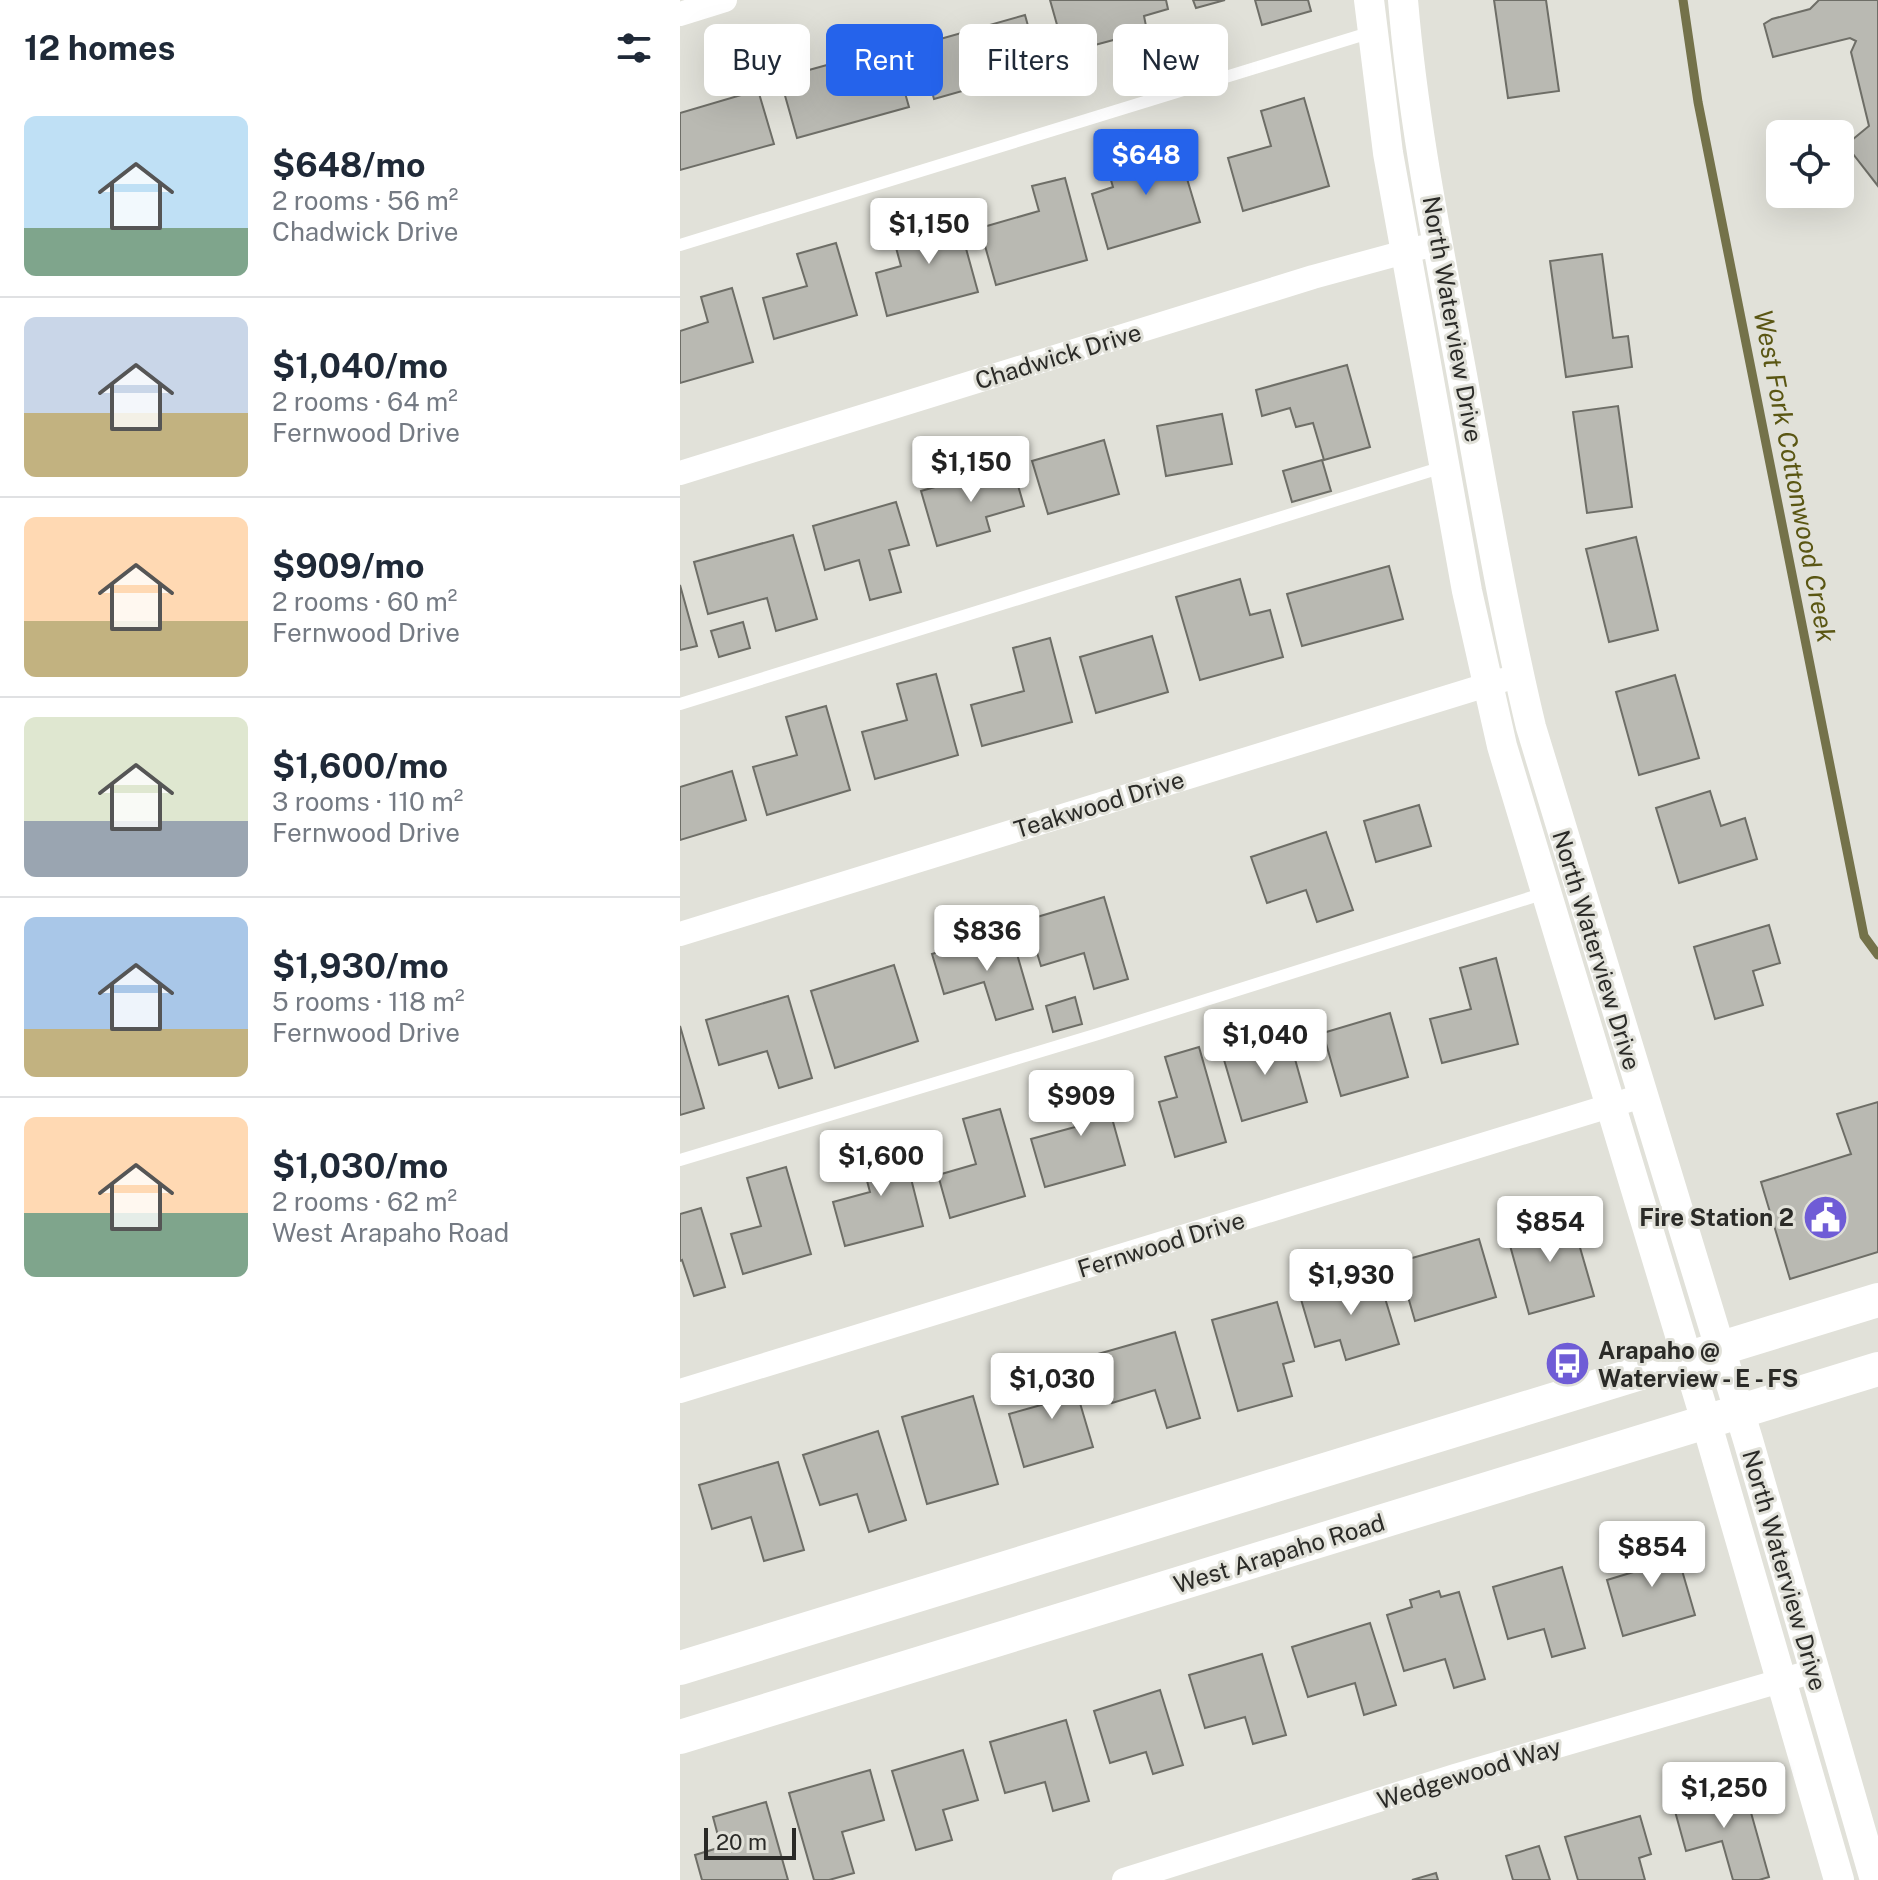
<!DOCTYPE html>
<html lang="en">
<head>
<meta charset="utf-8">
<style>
  body { margin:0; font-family:"Public Sans",sans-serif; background:#f6f6f7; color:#1f2937; height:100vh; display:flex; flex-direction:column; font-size:30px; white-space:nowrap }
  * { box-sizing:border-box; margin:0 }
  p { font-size:26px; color:#747a83 }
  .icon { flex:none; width:44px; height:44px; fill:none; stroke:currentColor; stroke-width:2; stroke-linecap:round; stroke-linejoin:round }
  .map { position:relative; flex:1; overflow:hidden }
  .drawer { display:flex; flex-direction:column; background:#fff; width:680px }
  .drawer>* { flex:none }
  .guide { position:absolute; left:24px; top:24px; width:760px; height:72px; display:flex; gap:16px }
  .fabs { position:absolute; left:1086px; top:120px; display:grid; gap:16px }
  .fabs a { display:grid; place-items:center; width:88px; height:88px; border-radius:12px; background:#fff; box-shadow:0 8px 32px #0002; font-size:40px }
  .scale { position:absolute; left:24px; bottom:20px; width:92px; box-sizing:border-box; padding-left:8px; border:4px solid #2a2a27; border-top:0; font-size:22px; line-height:28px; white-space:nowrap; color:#2a2a27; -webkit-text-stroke:6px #e1e1d9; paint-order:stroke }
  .price { position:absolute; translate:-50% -68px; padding:0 18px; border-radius:8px; background:#fff; color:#222; font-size:26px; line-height:52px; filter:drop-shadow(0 2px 4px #0008) }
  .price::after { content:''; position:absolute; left:50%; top:48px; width:24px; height:18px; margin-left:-12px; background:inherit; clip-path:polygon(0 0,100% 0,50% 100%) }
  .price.selected { background:#2563eb; color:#fff }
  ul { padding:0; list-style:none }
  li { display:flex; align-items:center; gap:24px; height:200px; padding:0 24px }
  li+li { border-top:2px solid #e0e1e3 }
  li span { display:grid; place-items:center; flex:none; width:224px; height:160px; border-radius:12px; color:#555 }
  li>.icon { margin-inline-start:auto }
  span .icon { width:96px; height:96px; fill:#fffc; stroke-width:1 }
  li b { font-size:34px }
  h2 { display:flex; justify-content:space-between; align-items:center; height:96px; padding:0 24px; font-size:34px }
  .chip { padding:0 28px; border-radius:12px; background:#fff; box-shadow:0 8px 32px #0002; font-size:28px; line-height:72px }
  .chip.selected { background:#2563eb; color:#fff }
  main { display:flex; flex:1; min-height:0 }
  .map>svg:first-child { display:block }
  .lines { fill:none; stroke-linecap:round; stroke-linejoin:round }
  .stream { stroke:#74724a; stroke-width:9 }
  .building { fill:#b9b9b2; stroke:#6e6e67; stroke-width:2 }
  .service { stroke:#fff; stroke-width:12 }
  .minor { stroke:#fff; stroke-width:24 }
  .tertiary { stroke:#fff; stroke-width:30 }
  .secondary { stroke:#fff; stroke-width:34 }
  .labels { text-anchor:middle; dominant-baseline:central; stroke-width:6; stroke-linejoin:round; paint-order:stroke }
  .street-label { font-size:24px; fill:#2a2a27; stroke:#e1e1d9 }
  .poi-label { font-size:24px; font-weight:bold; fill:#2a2a27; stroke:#e1e1d9; text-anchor:end }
  .water-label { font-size:26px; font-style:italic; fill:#5a5613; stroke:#e1e1d9 }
</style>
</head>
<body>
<main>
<section class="drawer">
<h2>12 homes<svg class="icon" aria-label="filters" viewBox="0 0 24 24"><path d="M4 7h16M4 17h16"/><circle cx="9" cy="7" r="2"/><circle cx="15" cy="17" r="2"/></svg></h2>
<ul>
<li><span style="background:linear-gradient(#bfe0f5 70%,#7fa58c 0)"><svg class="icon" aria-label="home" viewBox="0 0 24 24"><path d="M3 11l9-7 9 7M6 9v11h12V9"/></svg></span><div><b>$648/mo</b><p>2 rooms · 56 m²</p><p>Chadwick Drive</p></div></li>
<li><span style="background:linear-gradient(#c9d6e8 60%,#c2b280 0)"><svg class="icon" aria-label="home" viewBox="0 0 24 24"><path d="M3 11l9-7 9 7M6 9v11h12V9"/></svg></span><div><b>$1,040/mo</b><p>2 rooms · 64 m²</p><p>Fernwood Drive</p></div></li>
<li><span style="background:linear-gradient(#ffd9b3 65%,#c2b280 0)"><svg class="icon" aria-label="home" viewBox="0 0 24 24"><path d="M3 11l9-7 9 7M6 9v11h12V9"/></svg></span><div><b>$909/mo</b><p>2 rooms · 60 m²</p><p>Fernwood Drive</p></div></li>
<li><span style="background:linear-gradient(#dfe7d0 65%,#9aa5b1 0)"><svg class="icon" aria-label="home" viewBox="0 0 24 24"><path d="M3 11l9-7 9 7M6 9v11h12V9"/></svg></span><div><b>$1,600/mo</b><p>3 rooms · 110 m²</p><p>Fernwood Drive</p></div></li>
<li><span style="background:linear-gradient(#a9c7e8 70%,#c2b280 0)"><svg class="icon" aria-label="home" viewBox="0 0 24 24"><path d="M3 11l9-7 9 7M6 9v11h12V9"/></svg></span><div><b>$1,930/mo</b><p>5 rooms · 118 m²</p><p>Fernwood Drive</p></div></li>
<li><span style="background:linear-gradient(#ffd9b3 60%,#7fa58c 0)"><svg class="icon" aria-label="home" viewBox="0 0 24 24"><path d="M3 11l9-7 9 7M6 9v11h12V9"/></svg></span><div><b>$1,030/mo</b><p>2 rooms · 62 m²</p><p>West Arapaho Road</p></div></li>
</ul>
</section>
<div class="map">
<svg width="1198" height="1880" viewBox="0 0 1198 1880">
  <rect width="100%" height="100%" fill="#e1e1d9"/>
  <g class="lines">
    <polyline class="stream" points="1003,0 1018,102 1184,936 1198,955"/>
  </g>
  <g class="building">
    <polygon points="370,0 486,0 488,9 464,16 467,31 385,53"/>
    <polygon points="513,0 545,0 516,8"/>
    <polygon points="575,0 628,0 631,11 582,25"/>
    <polygon points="814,0 866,0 879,91 828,98"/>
    <polygon points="1139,0 1198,0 1198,186 1166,145 1189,126 1171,52 1176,41 1170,38 1093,57 1084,24 1092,19 1130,9"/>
    <polygon points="345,15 360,69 254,99 239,45"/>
    <polygon points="212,47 229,107 117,138 100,78"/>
    <polygon points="78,90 94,144 0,170 0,113"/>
    <polygon points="624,98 649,186 563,211 548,158 591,146 581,111"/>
    <polygon points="496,142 520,222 428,249 412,194 433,187 426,163"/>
    <polygon points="385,178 407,260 316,285 300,228 359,211 352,186"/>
    <polygon points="274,205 298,292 207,316 196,273 221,266 215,244 241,238 235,216"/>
    <polygon points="156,243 177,315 94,339 83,298 127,286 117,254"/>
    <polygon points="922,254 933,338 948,336 952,367 886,377 870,261"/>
    <polygon points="52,288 73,362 0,383 0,331 28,322 21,297"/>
    <polygon points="667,365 690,447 644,460 633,423 616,427 610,408 582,416 576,390"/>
    <polygon points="938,406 952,507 907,513 893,412"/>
    <polygon points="542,414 552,464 486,476 477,426"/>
    <polygon points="424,440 439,494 368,514 352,461"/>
    <polygon points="642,460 651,491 612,502 603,471"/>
    <polygon points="332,465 344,506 306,517 310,531 257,546 241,491"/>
    <polygon points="216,502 229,545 209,550 221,592 190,600 179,560 145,570 133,526"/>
    <polygon points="113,535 137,619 96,631 87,598 28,614 14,562"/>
    <polygon points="956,537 978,630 929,642 906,549"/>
    <polygon points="709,566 723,619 622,646 607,594"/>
    <polygon points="560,579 570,615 590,610 603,657 520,680 496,597"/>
    <polygon points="0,585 17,646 0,650"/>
    <polygon points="63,622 70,648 39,657 31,631"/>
    <polygon points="472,636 488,692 416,713 400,657"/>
    <polygon points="370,638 392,722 302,746 291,705 344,691 333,648"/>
    <polygon points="256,674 278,755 195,779 182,732 227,720 217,684"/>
    <polygon points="995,675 1019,758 959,775 936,692"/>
    <polygon points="146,706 170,790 87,815 73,767 117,755 106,717"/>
    <polygon points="52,771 66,820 0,840 0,787"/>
    <polygon points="1030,791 1041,826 1065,818 1077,859 999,883 976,808"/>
    <polygon points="739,805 751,846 696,862 684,821"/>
    <polygon points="646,832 673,910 637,922 626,890 587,903 571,857"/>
    <polygon points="424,897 448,979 414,989 404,953 361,966 347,920"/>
    <polygon points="1089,925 1100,963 1073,971 1083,1005 1035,1019 1014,947"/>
    <polygon points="330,930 353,1009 316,1020 304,982 264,994 252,954"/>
    <polygon points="816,958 838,1044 762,1063 750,1019 791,1009 780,968"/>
    <polygon points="214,965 238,1041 155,1068 131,991"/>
    <polygon points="108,996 132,1078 99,1088 87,1051 39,1065 26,1020"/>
    <polygon points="395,997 402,1024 373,1032 366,1006"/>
    <polygon points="710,1013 728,1077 661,1096 643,1033"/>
    <polygon points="0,1026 24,1108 0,1115"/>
    <polygon points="608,1034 627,1102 562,1121 542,1053"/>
    <polygon points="519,1047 546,1142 495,1157 479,1102 497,1097 485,1057"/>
    <polygon points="420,1075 445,1165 365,1187 351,1139 395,1127 384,1085"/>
    <polygon points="1198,1102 1198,1252 1110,1279 1081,1182 1171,1154 1157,1114"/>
    <polygon points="320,1109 345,1196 270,1218 258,1175 296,1164 283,1119"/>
    <polygon points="221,1139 243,1226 165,1246 153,1202 190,1192 179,1151"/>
    <polygon points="106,1167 131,1254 63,1274 51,1234 81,1226 67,1178"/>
    <polygon points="21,1208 45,1287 14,1296 2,1260 0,1261 0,1214"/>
    <polygon points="890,1213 914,1296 849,1314 826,1231"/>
    <polygon points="799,1239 816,1297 735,1321 718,1262"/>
    <polygon points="697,1272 719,1344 666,1360 660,1340 635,1347 620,1296"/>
    <polygon points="597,1302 614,1361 603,1364 612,1396 558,1411 532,1320"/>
    <polygon points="495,1332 520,1418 487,1428 475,1390 432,1403 418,1354"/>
    <polygon points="389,1366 413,1447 344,1467 329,1414 361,1405 353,1376"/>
    <polygon points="293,1396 318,1484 247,1504 222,1417"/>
    <polygon points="198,1431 226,1520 189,1532 177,1494 140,1505 123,1455"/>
    <polygon points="98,1462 124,1550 84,1561 71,1517 32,1529 19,1485"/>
    <polygon points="992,1536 1015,1615 943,1636 927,1580 960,1570 953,1547"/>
    <polygon points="882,1567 905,1648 872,1657 864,1629 828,1639 813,1587"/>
    <polygon points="759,1591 761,1597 779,1592 805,1679 774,1688 765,1659 724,1671 707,1615 732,1607 730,1600"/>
    <polygon points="690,1623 716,1705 684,1715 675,1683 628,1697 612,1647"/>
    <polygon points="582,1654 606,1735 573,1744 565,1717 525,1728 509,1675"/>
    <polygon points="480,1690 503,1765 473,1774 466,1752 430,1763 414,1711"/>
    <polygon points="386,1720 409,1801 373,1811 365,1782 325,1793 310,1742"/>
    <polygon points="283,1750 298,1800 263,1810 272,1840 236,1850 212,1771"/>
    <polygon points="190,1770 204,1820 162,1832 174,1873 149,1880 134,1880 109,1793"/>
    <polygon points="1063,1784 1089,1877 1079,1880 1053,1880 1042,1841 1006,1851 993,1804"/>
    <polygon points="86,1802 108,1880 22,1880 15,1855 41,1847 33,1817"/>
    <polygon points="960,1816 971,1854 959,1858 965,1880 898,1880 885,1837"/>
    <polygon points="859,1846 870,1880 833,1880 826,1856"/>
    <polygon points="756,1873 758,1880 732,1880"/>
  </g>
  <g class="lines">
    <g class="service">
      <polyline points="0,245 692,32"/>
      <polyline points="0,704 763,467"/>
      <polyline points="0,1160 418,1034 865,893"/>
    </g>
    <g class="minor">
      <polyline points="0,14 45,0"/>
      <polyline points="0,473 633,277 758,243"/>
      <polyline points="0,934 823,680"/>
      <polyline points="0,1391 962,1096"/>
      <polyline points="444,1880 775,1776 1134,1671"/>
    </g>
    <g class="tertiary">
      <polyline points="689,0 708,153 787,591 822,746 1026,1421 1159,1880"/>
      <path d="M 723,0 C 733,121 757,240 779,359 C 802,482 822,606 851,727 L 1068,1440 L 1195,1880"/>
    </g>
    <g class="secondary">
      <polyline points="0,1668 1198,1300"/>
      <polyline points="0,1737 1198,1369"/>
    </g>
  </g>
  <defs>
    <symbol id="civic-disc" viewBox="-11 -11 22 22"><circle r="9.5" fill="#6f5cd6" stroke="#e1e1d9"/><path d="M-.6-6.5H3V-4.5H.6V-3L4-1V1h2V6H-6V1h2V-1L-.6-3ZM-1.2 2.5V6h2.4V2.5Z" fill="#fff"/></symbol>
    <symbol id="bus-disc" viewBox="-11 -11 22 22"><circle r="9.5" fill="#6f5cd6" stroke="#e1e1d9"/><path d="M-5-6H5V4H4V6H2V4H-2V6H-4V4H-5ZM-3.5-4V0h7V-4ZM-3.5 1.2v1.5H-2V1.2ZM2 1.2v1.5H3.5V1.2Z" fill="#fff"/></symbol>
  </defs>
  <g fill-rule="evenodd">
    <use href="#civic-disc" x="1120" y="1192" width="51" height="51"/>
    <use href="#bus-disc" x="862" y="1338" width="51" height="51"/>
  </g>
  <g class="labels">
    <g class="street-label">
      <text transform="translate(773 319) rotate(80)">North Waterview Drive</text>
      <text transform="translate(378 356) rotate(-17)">Chadwick Drive</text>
      <text transform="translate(419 804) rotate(-17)">Teakwood Drive</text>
      <text transform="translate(917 950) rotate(73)">North Waterview Drive</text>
      <text transform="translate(481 1244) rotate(-17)">Fernwood Drive</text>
      <text transform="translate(599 1553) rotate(-17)">West Arapaho Road</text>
      <text transform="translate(1105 1570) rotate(74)">North Waterview Drive</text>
      <text transform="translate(789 1773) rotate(-17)">Wedgewood Way</text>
    </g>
    <g class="poi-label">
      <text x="1114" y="1217">Fire Station 2</text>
      <text x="918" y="1350" text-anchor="start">Arapaho @<tspan x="918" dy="28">Waterview - E - FS</tspan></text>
    </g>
    <g class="water-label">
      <text transform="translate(1115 476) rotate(79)">West Fork Cottonwood Creek</text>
    </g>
  </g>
</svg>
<div class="fabs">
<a><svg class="icon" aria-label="locate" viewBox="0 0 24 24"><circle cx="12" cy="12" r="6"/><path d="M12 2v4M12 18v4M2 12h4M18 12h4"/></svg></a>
</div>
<div class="scale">20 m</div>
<b class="price selected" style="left:466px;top:197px">$648</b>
<b class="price" style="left:249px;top:266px">$1,150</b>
<b class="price" style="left:291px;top:504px">$1,150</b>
<b class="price" style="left:307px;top:973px">$836</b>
<b class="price" style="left:585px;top:1077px">$1,040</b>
<b class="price" style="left:401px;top:1138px">$909</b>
<b class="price" style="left:201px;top:1198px">$1,600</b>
<b class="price" style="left:870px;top:1264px">$854</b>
<b class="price" style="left:671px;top:1317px">$1,930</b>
<b class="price" style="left:372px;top:1421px">$1,030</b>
<b class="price" style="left:972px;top:1589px">$854</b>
<b class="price" style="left:1044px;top:1830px">$1,250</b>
<div class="guide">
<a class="chip">Buy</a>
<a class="chip selected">Rent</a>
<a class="chip">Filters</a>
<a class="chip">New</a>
</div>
</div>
</main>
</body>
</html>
